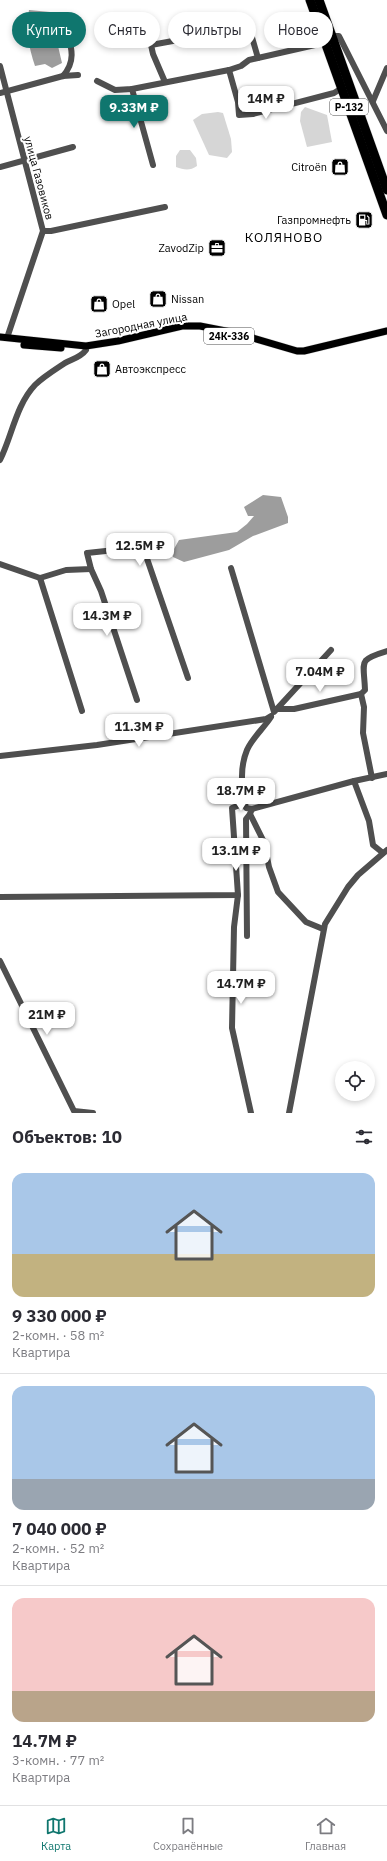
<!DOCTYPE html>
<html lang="ru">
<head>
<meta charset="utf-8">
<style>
  body { margin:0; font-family:"IBM Plex Sans",sans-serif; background:#f2f2f3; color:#2b2b33; height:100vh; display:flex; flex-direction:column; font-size:15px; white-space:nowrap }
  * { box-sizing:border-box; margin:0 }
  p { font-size:13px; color:#7c7c81 }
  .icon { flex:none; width:22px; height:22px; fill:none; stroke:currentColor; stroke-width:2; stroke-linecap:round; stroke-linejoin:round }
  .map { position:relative; height:1113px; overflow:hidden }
  .details { display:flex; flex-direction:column; background:#fff; flex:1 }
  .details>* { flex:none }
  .hud { position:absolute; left:12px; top:12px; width:363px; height:36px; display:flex; gap:8px }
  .tools { position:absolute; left:335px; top:1061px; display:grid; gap:8px }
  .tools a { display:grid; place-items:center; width:40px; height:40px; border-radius:50%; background:#fff; box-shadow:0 2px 6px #0003; font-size:20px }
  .price { position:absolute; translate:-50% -34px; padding:0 9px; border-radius:8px; background:#fff; color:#222; font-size:13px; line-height:26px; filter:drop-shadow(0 1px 2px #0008) }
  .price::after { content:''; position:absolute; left:50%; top:24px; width:12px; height:9px; margin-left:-6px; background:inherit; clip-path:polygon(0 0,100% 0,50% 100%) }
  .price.current { background:#0f766e; color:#fff }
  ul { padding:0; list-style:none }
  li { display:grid; align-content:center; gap:8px; height:212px; padding:0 12px }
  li+li { border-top:1px solid #e1e1e2 }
  li span { display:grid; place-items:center; height:124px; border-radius:12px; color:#555 }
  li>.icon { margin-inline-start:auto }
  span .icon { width:72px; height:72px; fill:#fffc; stroke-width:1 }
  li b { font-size:17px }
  h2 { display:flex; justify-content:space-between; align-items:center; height:48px; padding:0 12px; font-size:17px }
  .pill { padding:0 14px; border-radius:18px; background:#fff; box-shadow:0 2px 6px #0003; font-size:14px; line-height:36px }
  .pill.current { background:#0f766e; color:#fff }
  .dock { display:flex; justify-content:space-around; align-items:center; height:56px; border-top:1px solid #e1e1e2; background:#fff; font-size:11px; color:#7c7c81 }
  .dock a { display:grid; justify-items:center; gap:2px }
  .dock .current { color:#0f766e }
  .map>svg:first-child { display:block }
  .green { fill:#d6d6d6 }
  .water { fill:#9d9d9d }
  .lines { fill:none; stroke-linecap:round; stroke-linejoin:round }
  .major-casing { stroke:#dbdbdb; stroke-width:8 }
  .highway-casing { stroke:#dbdbdb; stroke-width:10 }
  .minor { stroke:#4f4f4f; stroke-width:6 }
  .major { stroke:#000; stroke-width:7 }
  .highway { stroke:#000; stroke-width:9 }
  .labels { text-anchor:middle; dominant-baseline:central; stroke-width:4; stroke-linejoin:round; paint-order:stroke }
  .shield { fill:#fff; stroke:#4c4c4c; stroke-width:1 }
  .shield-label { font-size:10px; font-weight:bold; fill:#000 }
  .poi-label { font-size:11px; fill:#000; stroke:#fff; text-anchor:end }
  .street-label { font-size:11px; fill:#000; stroke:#fff }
  .quarter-label { font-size:13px; letter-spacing:1px; fill:#000; stroke:#fff }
</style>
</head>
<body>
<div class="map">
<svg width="387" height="1113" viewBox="0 0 387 1113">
  <rect width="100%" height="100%" fill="#fff"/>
  <g class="green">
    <polygon points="305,107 327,115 332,142 307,147 300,121 301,112"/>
    <polygon points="218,112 223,113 231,139 232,152 227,158 209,155 193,120 202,114"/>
    <path d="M 180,150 L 190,150 L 196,158 L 197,166 C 190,171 184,170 176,167 L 176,156 Z"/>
  </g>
  <g class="water">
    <path d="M 29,10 L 50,12 L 62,63 L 52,68 L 45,64 L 35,66 C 29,48 25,29 29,10 Z"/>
    <polygon points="263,495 281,497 288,517 288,523 253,536 229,550 184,562 173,557 174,549 179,540 237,532 247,524 254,516 248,516 244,507"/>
  </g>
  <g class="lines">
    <defs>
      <g id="major">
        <polyline points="0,337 86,346 118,341 182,326 200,326 236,333 297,351 304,351 387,331"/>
        <polyline points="24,345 61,348"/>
      </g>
      <g id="highway">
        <polyline points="310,0 387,215"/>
        <polyline points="319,0 387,190"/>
      </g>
    </defs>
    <use href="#major" class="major-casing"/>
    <use href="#highway" class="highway-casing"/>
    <g class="minor">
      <polyline points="332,36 339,36 387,131"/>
      <polyline points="0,66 43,231 7,338"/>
      <polyline points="229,70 238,102 239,115 253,114 334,93 342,88"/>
      <path d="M 63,76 C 78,59 70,44 65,24"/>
      <polyline points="97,81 115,90 132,89 229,70 241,66 249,60 315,45 324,38"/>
      <polyline points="165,82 153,54 151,45 249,27 258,58"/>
      <polyline points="132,89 153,165"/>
      <polyline points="0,93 63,76 78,75"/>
      <polyline points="373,101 387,68"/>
      <polyline points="0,167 73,147"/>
      <polyline points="43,231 51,231 165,207"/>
      <path d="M 0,460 C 12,436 16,405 35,385 C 43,377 56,369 65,363 C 73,359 81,357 86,350"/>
      <polyline points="0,564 40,578 82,711"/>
      <polyline points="231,568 274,712 331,650"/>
      <polyline points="91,569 101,591 137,700"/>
      <polyline points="40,578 66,570 91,569 87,553 143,547 188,678"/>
      <polyline points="277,709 294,709 361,694"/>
      <polyline points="0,756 97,745 266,719 271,716"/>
      <path d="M 372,778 L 363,733 L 364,707 L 361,694 L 365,690 C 364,661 357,660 387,651"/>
      <polyline points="354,781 369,821 373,845 383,853"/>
      <path d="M 252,809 L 246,808 C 242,789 239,769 247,750 C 252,738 264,728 271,717"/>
      <polyline points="238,895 234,927 232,1028 251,1113"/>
      <polyline points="0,897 238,895 232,808 245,803"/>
      <polyline points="323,929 306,922 278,892 269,867 264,842 250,814 252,809 354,781 387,774"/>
      <polyline points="247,936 246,819 250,814"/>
      <polyline points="0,961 74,1111 93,1113"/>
      <polyline points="289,1113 325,924 348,887 358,875 387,850"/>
    </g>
    <use href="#major" class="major"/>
    <use href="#highway" class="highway"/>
  </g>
  <defs>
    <symbol id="shop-square" viewBox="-11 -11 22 22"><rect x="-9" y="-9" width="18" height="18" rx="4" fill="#000" stroke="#fff"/><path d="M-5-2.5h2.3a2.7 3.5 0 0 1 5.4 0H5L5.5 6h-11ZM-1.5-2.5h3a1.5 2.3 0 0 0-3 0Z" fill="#fff"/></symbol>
    <symbol id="fuel-square" viewBox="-11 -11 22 22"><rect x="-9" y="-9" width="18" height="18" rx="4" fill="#000" stroke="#fff"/><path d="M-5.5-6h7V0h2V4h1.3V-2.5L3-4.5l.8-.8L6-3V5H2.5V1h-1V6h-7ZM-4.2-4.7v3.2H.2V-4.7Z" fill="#fff"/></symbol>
    <symbol id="office-square" viewBox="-11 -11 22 22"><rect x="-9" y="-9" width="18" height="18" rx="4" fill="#000" stroke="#fff"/><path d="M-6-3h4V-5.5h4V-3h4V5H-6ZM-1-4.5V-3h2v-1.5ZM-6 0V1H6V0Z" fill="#fff"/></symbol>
  </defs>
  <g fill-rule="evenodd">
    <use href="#shop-square" x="330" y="157" width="20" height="20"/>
    <use href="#fuel-square" x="354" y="210" width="20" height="20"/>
    <use href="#office-square" x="207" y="238" width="20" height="20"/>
    <use href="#shop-square" x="148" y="289" width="20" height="20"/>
    <use href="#shop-square" x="89" y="294" width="20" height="20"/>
    <use href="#shop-square" x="92" y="359" width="20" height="20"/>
  </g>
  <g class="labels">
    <g class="shield">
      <rect x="330" y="99" width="38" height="16" rx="3"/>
      <rect x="204" y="328" width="50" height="16" rx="3"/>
    </g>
    <g class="shield-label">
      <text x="349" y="107">Р-132</text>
      <text x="229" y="336">24К-336</text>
    </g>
    <g class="poi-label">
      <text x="327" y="167">Citroën</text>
      <text x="351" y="220">Газпромнефть</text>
      <text x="204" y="248">ZavodZip</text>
      <text x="171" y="299" text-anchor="start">Nissan</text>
      <text x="112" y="304" text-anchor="start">Opel</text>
      <text x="115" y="369" text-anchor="start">Автоэкспресс</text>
    </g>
    <g class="street-label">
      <text transform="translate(39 178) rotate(75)">улица Газовиков</text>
      <text transform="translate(141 325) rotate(-11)">Загородная улица</text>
    </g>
    <g class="quarter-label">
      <text x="284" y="237">КОЛЯНОВО</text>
    </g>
  </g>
</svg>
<div class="tools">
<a><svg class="icon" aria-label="locate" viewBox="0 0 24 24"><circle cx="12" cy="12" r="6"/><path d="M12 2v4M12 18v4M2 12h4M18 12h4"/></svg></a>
</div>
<b class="price" style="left:266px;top:120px">14M ₽</b>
<b class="price current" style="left:134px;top:129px">9.33M ₽</b>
<b class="price" style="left:140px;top:567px">12.5M ₽</b>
<b class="price" style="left:107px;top:637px">14.3M ₽</b>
<b class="price" style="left:320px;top:693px">7.04M ₽</b>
<b class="price" style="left:139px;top:748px">11.3M ₽</b>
<b class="price" style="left:241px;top:812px">18.7M ₽</b>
<b class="price" style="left:236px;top:872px">13.1M ₽</b>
<b class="price" style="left:241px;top:1005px">14.7M ₽</b>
<b class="price" style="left:47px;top:1036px">21M ₽</b>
<div class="hud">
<a class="pill current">Купить</a>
<a class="pill">Снять</a>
<a class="pill">Фильтры</a>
<a class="pill">Новое</a>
</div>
</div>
<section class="details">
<h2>Объектов: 10<svg class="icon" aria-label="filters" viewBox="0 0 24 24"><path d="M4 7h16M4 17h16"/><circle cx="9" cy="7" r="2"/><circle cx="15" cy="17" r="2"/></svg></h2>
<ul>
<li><span style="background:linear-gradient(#a9c7e8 65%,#c2b280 0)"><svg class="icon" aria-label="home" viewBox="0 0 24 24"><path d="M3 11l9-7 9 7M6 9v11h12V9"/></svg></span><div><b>9 330 000 ₽</b><p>2-комн. · 58 m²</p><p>Квартира</p></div></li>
<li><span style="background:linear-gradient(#a9c7e8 75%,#9aa5b1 0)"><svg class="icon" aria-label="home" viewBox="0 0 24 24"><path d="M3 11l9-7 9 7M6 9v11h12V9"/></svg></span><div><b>7 040 000 ₽</b><p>2-комн. · 52 m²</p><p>Квартира</p></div></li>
<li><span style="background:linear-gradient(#f6c9c9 75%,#b9a48a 0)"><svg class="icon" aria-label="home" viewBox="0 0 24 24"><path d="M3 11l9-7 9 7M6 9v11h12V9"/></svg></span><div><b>14.7M ₽</b><p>3-комн. · 77 m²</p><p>Квартира</p></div></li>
</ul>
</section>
<nav class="dock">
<a class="current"><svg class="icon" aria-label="map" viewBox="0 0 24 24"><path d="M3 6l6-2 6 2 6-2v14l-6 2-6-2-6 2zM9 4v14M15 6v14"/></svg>Карта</a>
<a><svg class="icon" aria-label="saved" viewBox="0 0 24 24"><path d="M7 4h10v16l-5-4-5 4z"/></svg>Сохранённые</a>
<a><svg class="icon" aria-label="home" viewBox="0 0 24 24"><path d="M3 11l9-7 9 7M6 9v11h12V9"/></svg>Главная</a>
</nav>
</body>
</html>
